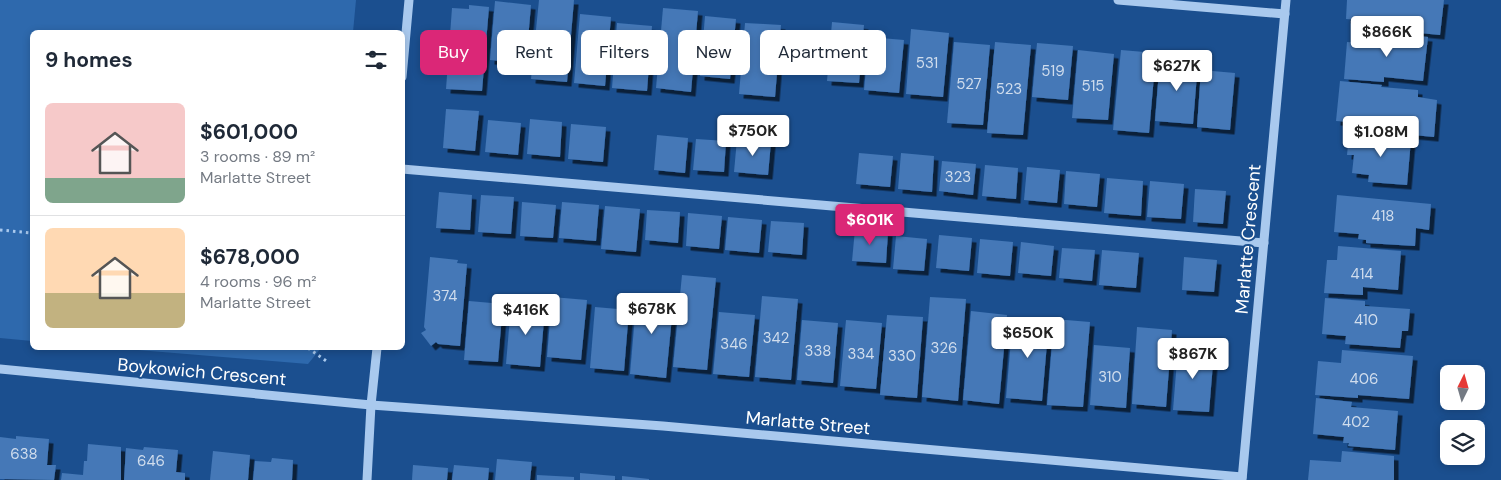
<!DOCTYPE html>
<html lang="en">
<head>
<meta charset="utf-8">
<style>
  body { margin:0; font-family:"DM Sans",sans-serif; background:#f2f2f3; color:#1f2937; height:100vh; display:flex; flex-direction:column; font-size:19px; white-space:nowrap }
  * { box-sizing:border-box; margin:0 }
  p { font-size:16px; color:#747a83 }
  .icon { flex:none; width:28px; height:28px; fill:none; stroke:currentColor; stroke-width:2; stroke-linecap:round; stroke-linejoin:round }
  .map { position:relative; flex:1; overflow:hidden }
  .sheet { position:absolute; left:30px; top:30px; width:375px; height:320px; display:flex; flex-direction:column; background:#fff; border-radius:8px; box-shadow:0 2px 8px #0003 }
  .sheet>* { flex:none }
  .top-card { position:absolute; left:420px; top:30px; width:475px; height:45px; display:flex; gap:10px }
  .needle { width:32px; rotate:5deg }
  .controls { position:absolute; left:1440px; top:365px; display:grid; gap:10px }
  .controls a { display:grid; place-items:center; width:45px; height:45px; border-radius:8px; background:#fff; box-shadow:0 2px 8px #0003; font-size:25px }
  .price { position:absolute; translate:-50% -42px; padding:0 11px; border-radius:5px; background:#fff; color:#222; font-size:16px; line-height:32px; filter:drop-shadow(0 1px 2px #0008) }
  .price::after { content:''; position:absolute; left:50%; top:30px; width:15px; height:11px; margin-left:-8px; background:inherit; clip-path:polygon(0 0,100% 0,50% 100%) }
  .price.selected { background:#db2777; color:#fff }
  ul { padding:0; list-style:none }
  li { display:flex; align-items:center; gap:15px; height:125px; padding:0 15px }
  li+li { border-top:1px solid #e0e1e3 }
  li span { display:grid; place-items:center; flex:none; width:140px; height:100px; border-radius:8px; color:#555 }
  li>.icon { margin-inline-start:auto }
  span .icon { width:60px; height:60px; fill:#fffc; stroke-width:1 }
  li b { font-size:21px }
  h2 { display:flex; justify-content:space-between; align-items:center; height:60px; padding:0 15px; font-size:21px }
  .chip { padding:0 18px; border-radius:8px; background:#fff; box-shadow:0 2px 8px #0003; font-size:18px; line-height:45px }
  .chip.selected { background:#db2777; color:#fff }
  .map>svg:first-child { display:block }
  .green { fill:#2e69ad }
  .building { fill:#4478b7; filter:url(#shadow) }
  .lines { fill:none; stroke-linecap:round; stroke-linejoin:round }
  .path { stroke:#a9c9ee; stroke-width:3; stroke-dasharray:2.5 4; stroke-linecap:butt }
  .minor { stroke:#a9c9ee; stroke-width:9 }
  .labels { text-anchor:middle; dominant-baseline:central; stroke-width:4; stroke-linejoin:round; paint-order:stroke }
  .number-label { font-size:15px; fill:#d0dded }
  .street-label { font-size:18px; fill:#fff; stroke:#1b4f8f }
</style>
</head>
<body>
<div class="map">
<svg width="1501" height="480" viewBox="0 0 1501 480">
  <defs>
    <filter id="shadow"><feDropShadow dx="4.5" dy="4.5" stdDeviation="0" flood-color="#0009"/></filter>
  </defs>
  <rect width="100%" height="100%" fill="#1b4f8f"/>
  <g class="green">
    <polygon points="0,0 356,0 353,32 32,32 32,341 0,338"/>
    <polygon points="114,348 321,348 308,364"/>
  </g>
  <g class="building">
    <polygon points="539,0 574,0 567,82 531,79"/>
    <polygon points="1347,0 1444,0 1440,35 1370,28 1371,21 1346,19"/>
    <polygon points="495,1 531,5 526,63 490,60"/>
    <polygon points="469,5 489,7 482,91 446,89 452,8 469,9"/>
    <polygon points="663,8 698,11 691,92 656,88"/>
    <polygon points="580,14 611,17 605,86 574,83"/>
    <polygon points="705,16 736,19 730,79 700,76"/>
    <polygon points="832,22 864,25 859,83 827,81"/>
    <polygon points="617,23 652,26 647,91 612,88"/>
    <polygon points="745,23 781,25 775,97 739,94"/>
    <polygon points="911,29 949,33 943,97 906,94"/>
    <polygon points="1382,33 1428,37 1423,81 1384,77 1384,82 1344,79 1347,42 1371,44 1371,35 1382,36"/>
    <polygon points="869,37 904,40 899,93 864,90"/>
    <polygon points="954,42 990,45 983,125 947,123"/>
    <polygon points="995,42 1031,45 1023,135 987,133"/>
    <polygon points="1037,43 1073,46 1068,100 1032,97"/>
    <polygon points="1078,50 1114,54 1108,120 1072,118"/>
    <polygon points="1121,50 1156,53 1149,133 1113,130"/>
    <polygon points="1160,59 1198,62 1193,124 1155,121"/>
    <polygon points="1201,70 1235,73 1230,130 1197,127"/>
    <polygon points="1340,81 1382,85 1381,87 1418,90 1418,97 1437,100 1434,137 1372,131 1372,127 1366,127 1366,123 1336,121"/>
    <polygon points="446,109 479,111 475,151 443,148"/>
    <polygon points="530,119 562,122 560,157 527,154"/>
    <polygon points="488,120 521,123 518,155 485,152"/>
    <polygon points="571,124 606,127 603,162 568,159"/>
    <polygon points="1349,134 1411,140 1407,185 1368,182 1369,175 1352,173 1354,155 1347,155"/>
    <polygon points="657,135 688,138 685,173 654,170"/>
    <polygon points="696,139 726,141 724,172 693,170"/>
    <polygon points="737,139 771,142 768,175 734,172"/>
    <polygon points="859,153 893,156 890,187 856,184"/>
    <polygon points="901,153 934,156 932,192 898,189"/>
    <polygon points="942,161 976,164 973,195 939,191"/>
    <polygon points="985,165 1018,168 1016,199 982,196"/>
    <polygon points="1027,167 1060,170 1057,203 1024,200"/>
    <polygon points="1066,171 1100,174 1097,207 1064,204"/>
    <polygon points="1107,178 1143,181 1141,216 1104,213"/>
    <polygon points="1150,181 1184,184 1181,219 1147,217"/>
    <polygon points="1195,189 1226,191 1223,224 1193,222"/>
    <polygon points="439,192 472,195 470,230 436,228"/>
    <polygon points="481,195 514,197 511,234 478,232"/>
    <polygon points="1337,195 1431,204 1429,230 1416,228 1415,246 1366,243 1366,240 1358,239 1359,234 1334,232"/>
    <polygon points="522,202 556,205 553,238 520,236"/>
    <polygon points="562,202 599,205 596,241 559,238"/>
    <polygon points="605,206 640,209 636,252 601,249"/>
    <polygon points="647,210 680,212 678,243 645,240"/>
    <polygon points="688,213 722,216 719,249 686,246"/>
    <polygon points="728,217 762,220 759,253 725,250"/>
    <polygon points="771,221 804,223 802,255 768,252"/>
    <polygon points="855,229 888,232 886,263 852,261"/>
    <polygon points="939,235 972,238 969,271 936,268"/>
    <polygon points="896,236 927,239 924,271 893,269"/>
    <polygon points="980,239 1013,242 1010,276 977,273"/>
    <polygon points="1021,242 1054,246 1051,276 1018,273"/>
    <polygon points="1338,246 1401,251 1398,290 1363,287 1363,295 1324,293 1327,260 1337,260"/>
    <polygon points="1062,248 1095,250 1092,281 1059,278"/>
    <polygon points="1102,250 1139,253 1136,288 1099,285"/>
    <polygon points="430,257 458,260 457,263 467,264 460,346 438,344 436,342 431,346 421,333 426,330 424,327"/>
    <polygon points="1184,257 1217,260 1214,292 1182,290"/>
    <polygon points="682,275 716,278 707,370 673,367"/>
    <polygon points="637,293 674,296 666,378 630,374"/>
    <polygon points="762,296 798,299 791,380 755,377"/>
    <polygon points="552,297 587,300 581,360 547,357"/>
    <polygon points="930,297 966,299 958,401 922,397"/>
    <polygon points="1325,298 1365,301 1365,306 1410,309 1408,331 1402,331 1400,348 1345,344 1346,336 1322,334"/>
    <polygon points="469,301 503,304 498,362 464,360"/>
    <polygon points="511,305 545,308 540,367 506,364"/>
    <polygon points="595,307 629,310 624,371 590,368"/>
    <polygon points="971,311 1007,315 999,404 963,400"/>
    <polygon points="719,312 755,315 749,377 713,374"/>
    <polygon points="887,315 923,317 917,398 880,395"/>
    <polygon points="1013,317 1049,320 1042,401 1006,398"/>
    <polygon points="1054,319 1090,322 1083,407 1047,405"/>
    <polygon points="802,320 838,323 833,383 797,380"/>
    <polygon points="846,320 882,323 876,389 840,386"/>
    <polygon points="1137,327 1172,330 1166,407 1132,404"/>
    <polygon points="1094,345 1130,348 1126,408 1090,405"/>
    <polygon points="1178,348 1214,351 1209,412 1173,410"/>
    <polygon points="1342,350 1413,356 1409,399 1358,395 1358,398 1315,395 1318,361 1341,363"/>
    <polygon points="1316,398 1352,402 1351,407 1398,411 1395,450 1348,446 1349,443 1343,443 1344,437 1313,434"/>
    <polygon points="16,436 49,439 47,465 56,465 54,480 0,479 0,437 16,439"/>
    <polygon points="88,444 121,447 121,480 61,480 62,473 83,475 84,461 87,461"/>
    <polygon points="144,447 178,450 176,472 185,473 185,480 124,480 126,448 143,450"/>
    <polygon points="213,451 250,455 248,480 210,480"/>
    <polygon points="1342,451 1394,456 1394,480 1308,480 1310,460 1341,462"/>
    <polygon points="272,458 293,460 292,480 253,480 255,461 271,462"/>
    <polygon points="497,459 532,462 530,480 495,480"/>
    <polygon points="413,465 448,468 447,480 412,480"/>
    <polygon points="454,465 489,468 488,480 452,480"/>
    <polygon points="580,473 615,476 615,480 580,480"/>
    <polygon points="537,475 574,477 574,480 537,480"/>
    <polygon points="622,476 649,479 649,480 622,480"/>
  </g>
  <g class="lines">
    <g class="path">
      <polyline points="0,230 32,233"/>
      <polyline points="308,348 329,363"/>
    </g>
    <g class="minor">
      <polyline points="1118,0 1285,14"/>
      <polyline points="402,77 409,0"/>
      <polyline points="402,169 1264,243"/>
      <polyline points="0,369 371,405 663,426 1242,477"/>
      <polyline points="367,480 371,405 377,348"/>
      <polyline points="1242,480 1286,0"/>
    </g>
  </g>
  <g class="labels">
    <g class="number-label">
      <text x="927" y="63">531</text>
      <text x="1053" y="71">519</text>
      <text x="969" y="84">527</text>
      <text x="1093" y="86">515</text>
      <text x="1009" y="89">523</text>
      <text x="958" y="177">323</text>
      <text x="1383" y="216">418</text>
      <text x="1362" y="274">414</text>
      <text x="445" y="296">374</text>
      <text x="1366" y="320">410</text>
      <text x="776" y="338">342</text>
      <text x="734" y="344">346</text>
      <text x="944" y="348">326</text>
      <text x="818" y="351">338</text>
      <text x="861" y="354">334</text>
      <text x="902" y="356">330</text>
      <text x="1110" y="377">310</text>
      <text x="1364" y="379">406</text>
      <text x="1356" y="422">402</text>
      <text x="24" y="454">638</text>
      <text x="151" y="461">646</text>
    </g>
    <g class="street-label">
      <text transform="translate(1248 239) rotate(-85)">Marlatte Crescent</text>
      <text transform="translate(202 372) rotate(5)">Boykowich Crescent</text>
      <text transform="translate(808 423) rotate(5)">Marlatte Street</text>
    </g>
  </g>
</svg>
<div class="controls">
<a><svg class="needle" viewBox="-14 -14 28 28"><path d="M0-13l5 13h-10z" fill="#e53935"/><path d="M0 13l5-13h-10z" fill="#747a83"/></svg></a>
<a><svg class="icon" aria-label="layers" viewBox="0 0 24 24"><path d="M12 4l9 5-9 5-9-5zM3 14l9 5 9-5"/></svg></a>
</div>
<b class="price" style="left:1387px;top:58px">$866K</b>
<b class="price" style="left:1177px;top:92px">$627K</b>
<b class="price" style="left:753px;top:157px">$750K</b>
<b class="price" style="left:1381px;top:158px">$1.08M</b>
<b class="price selected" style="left:870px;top:246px">$601K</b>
<b class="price" style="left:652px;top:335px">$678K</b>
<b class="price" style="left:526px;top:336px">$416K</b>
<b class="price" style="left:1028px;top:359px">$650K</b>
<b class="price" style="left:1193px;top:380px">$867K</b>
<div class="top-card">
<a class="chip selected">Buy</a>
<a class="chip">Rent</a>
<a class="chip">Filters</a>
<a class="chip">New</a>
<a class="chip">Apartment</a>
</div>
<section class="sheet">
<h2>9 homes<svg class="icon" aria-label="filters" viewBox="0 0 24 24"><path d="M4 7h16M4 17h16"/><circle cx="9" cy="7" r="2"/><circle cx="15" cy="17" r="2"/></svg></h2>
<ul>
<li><span style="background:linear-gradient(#f6c9c9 75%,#7fa58c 0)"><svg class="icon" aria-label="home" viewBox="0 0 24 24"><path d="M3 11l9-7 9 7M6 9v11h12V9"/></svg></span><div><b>$601,000</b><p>3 rooms · 89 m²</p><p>Marlatte Street</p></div></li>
<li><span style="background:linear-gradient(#ffd9b3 65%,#c2b280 0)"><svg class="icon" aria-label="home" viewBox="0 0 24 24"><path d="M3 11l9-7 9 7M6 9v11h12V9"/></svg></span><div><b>$678,000</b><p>4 rooms · 96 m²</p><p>Marlatte Street</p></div></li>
</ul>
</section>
</div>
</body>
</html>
